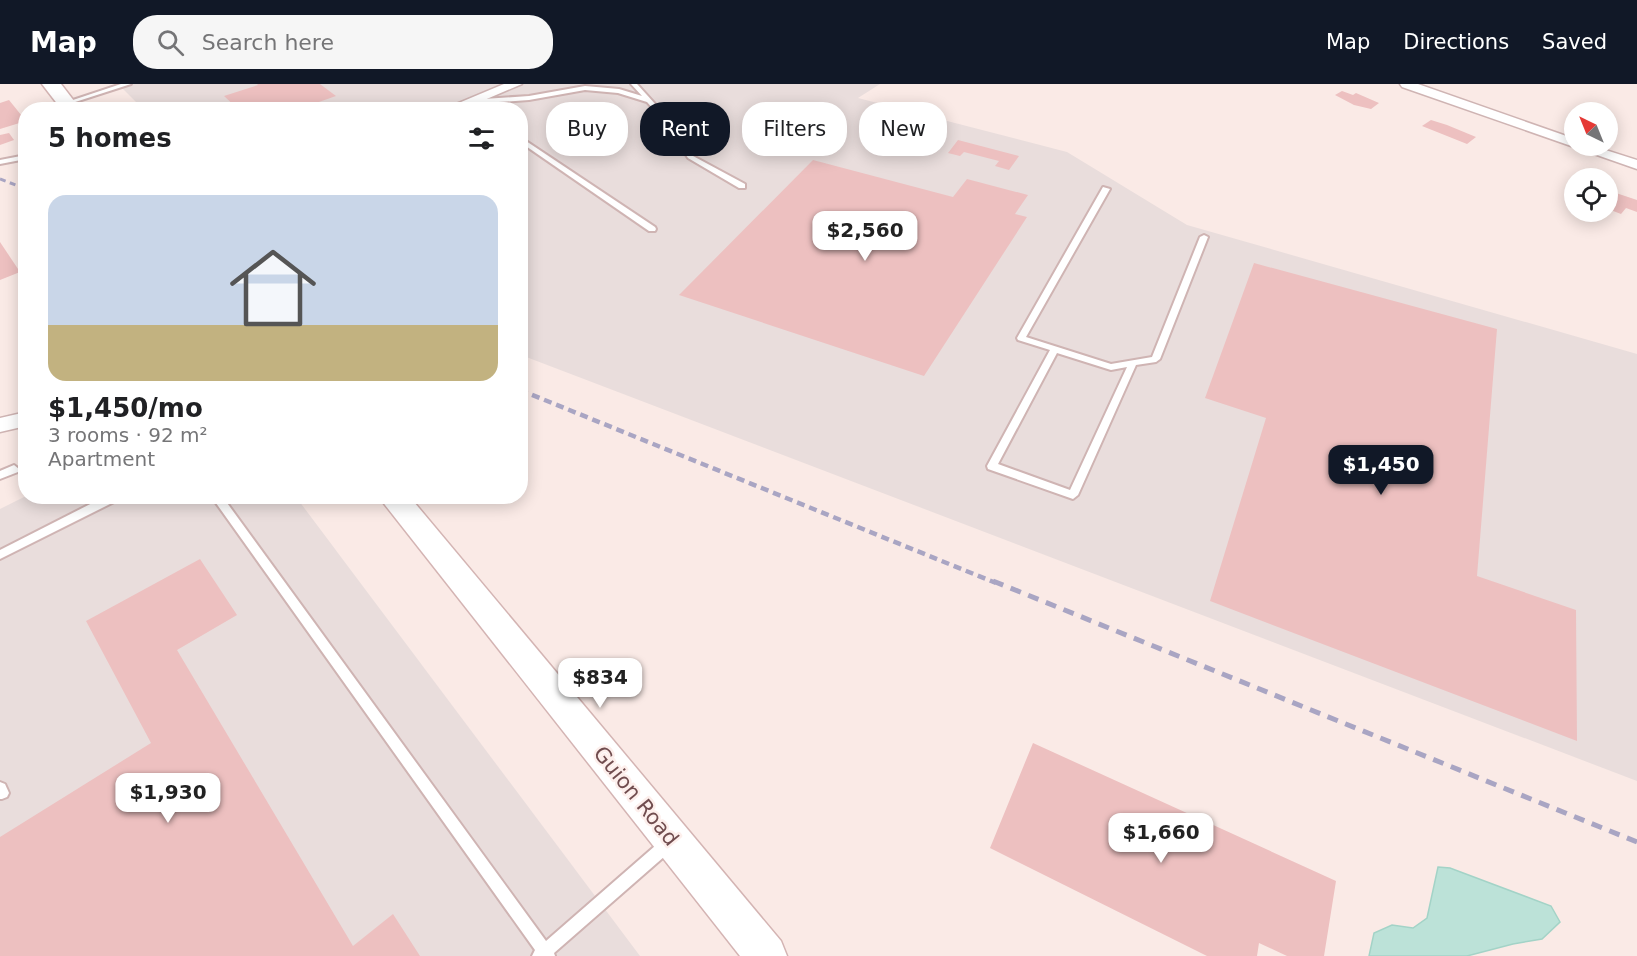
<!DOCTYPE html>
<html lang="en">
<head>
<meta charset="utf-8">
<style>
  body { margin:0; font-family:"DejaVu Sans",sans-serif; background:#f6f6f6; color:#202124; height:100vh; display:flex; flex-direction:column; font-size:22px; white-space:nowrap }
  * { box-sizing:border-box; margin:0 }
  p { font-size:20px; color:#757577 }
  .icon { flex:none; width:33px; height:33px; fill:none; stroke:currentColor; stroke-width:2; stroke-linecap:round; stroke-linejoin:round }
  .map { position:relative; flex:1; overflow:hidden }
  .sheet { position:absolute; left:18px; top:18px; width:510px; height:402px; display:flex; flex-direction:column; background:#fff; border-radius:24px; box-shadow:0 3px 15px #0003 }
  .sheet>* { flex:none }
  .top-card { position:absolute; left:546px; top:18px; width:570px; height:54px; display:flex; gap:12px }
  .needle { width:39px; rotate:317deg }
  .tools { position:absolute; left:1564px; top:18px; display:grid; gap:12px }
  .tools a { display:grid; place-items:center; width:54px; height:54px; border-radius:50%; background:#fff; box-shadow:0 3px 15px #0003; font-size:30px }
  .price { position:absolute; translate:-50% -51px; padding:0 14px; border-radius:12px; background:#fff; color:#222; font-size:20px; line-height:39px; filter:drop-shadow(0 2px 3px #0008) }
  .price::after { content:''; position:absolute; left:50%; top:36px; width:18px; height:14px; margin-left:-9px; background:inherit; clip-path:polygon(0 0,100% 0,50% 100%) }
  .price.current { background:#111827; color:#fff }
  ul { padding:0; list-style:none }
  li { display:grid; align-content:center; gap:12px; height:318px; padding:0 30px }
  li+li { border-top:2px solid #e0e0e0 }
  li span { display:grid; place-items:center; height:186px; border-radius:18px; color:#555 }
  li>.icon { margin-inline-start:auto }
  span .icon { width:108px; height:108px; fill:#fffc; stroke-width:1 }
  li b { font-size:26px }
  h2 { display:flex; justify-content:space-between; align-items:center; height:72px; padding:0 30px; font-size:26px }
  .pill { padding:0 21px; border-radius:24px; background:#fff; box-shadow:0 3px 15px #0003; font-size:21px; line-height:54px }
  .pill.current { background:#111827; color:#fff }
  header { display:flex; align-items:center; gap:36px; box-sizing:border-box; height:84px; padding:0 30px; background:#111827; color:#fff }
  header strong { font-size:28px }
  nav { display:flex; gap:33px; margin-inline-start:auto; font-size:21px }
  .search { width:420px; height:54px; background:#f6f6f6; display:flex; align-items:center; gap:15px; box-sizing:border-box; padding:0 21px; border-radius:24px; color:#757577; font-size:22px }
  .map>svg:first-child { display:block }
  .industrial { fill:#e9dddc }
  .water { fill:#bce2d8; stroke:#a3d3c7; stroke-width:1.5 }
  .building { fill:#edc0c0 }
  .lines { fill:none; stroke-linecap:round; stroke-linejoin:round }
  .lane-casing { stroke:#cfb4b3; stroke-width:4 }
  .street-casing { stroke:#cfb4b3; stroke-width:3 }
  .secondary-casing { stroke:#d4b4b3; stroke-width:3 }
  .lane { fill:#fff; fill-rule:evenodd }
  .street { fill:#fff; fill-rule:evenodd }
  .secondary { fill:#fff; fill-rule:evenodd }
  .rail-far2 { stroke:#a9a5c3; stroke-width:3; stroke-dasharray:6 4.5; stroke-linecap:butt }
  .rail-far1 { stroke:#a9a5c3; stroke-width:4.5; stroke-dasharray:8 5; stroke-linecap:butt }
  .rail { stroke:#a9a5c3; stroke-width:5; stroke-dasharray:11 8; stroke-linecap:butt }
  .labels { text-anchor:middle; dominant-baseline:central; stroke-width:5; stroke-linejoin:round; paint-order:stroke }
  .street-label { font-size:21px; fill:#714d4f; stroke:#fdefec }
</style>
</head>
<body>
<header>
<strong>Map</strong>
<div class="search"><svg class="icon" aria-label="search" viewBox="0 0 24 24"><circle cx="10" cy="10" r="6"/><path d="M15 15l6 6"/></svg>Search here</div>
<nav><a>Map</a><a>Directions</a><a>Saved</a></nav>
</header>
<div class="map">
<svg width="1637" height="872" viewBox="0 0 1637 872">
  <rect width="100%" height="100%" fill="#faeae6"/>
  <g class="industrial">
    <polygon points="118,0 880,0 858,14 1067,68 1187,141 1637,270 1637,697 521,271 520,26 143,25"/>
    <polygon points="26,412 296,413 640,872 0,872 0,425"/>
  </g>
  <polygon class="water" points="1438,783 1450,784 1551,822 1560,838 1542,855 1513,860 1467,872 1369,872 1374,849 1392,841 1413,844 1427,834"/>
  <g class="building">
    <polygon points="257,0 320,0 336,12 296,26 239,26 224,12 258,1"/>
    <polygon points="1342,7 1353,11 1356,9 1379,19 1371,25 1354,21 1335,11"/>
    <polygon points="9,16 26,37 0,45 0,19"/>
    <polygon points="1431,36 1447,41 1476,53 1467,60 1422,42"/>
    <polygon points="9,49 14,56 0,61 0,51"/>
    <polygon points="958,56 1019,72 1009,86 995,82 999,77 964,68 960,72 948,69"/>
    <polygon points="813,76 953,113 967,95 1028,111 1015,130 1027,133 924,292 679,211"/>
    <polygon points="1610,107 1637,116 1637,128 1626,124 1621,130 1608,125"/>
    <polygon points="0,158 20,188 0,196"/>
    <polygon points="1254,179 1497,245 1477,492 1576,526 1577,657 1210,517 1266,334 1205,314"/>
    <polygon points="200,475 237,531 177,566 353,862 393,830 420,872 0,872 0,753 151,659 86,537"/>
    <polygon points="1033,659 1336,797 1324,872 1287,872 1259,859 1257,872 1207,872 990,764"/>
  </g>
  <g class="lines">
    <defs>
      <g id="lane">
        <polygon points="121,0 131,0 69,20 64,19"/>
        <polygon points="631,0 637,0 666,32 693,72 745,100 745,104 739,104 688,74 661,34 647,18 618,9 585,6 529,16 468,20 465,18 468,16 529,12 585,2 619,5 642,12"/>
        <polygon points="520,53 655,143 656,145 655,147 649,147 520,58"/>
        <polygon points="26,71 26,75 0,80 0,76"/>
        <path d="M 1103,103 L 1110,105 L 1026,253 L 1111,280 L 1152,273 L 1200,153 L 1204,151 L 1208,153 L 1160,275 L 1156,278 L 1136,281 L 1078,411 L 1073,415 L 988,385 L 987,382 L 1050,266 L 1018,256 L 1017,254 ZM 1057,269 L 1111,286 L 1127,283 L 1070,406 L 998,380 Z"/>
        <polygon points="14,381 19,385 18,388 0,395 0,387"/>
        <polygon points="106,412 121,412 120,415 0,475 0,466"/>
        <polygon points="211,412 222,412 546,857 663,755 668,753 673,755 675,760 673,765 554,869 555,872 532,872 535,866"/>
        <polygon points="0,698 5,700 9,709 7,713 2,715 0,715"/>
      </g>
      <g id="street">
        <polygon points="504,0 522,0 461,26 442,26"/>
        <polygon points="1400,0 1418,0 1575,55 1575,62 1593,62 1637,76 1637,85 1402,3"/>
        <polygon points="26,328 26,342 0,348 0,334"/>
      </g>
      <g id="secondary">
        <polygon points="42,0 61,0 81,26 62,26"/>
        <polygon points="378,412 409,412 781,857 787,872 740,872"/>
      </g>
    </defs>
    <use href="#lane" class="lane-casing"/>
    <use href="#street" class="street-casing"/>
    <use href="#secondary" class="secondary-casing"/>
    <use href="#lane" class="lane"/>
    <use href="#street" class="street"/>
    <use href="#secondary" class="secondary"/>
    <polyline class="rail-far2" points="0,95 26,105"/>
    <polyline class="rail-far1" points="520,306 996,499"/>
    <polyline class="rail" points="993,497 1637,758"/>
  </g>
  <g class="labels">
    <g class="street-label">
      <text transform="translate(636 712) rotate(51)">Guion Road</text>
    </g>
  </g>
</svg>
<div class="tools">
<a><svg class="needle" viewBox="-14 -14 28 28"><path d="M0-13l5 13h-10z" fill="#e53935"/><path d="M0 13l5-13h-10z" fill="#757577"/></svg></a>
<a><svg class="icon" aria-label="locate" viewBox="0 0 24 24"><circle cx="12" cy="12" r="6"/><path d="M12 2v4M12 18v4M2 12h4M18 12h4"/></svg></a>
</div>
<b class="price" style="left:865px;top:178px">$2,560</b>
<b class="price current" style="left:1381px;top:412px">$1,450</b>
<b class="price" style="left:600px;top:625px">$834</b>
<b class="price" style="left:168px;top:740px">$1,930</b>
<b class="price" style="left:1161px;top:780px">$1,660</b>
<div class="top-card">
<a class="pill">Buy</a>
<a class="pill current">Rent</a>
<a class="pill">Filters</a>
<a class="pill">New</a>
</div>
<section class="sheet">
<h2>5 homes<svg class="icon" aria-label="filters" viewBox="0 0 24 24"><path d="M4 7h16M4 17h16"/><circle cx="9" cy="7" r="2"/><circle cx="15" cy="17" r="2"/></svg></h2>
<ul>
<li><span style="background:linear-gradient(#c9d6e8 70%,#c2b280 0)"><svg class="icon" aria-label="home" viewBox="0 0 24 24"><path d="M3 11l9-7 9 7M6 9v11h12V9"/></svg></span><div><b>$1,450/mo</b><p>3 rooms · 92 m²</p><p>Apartment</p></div></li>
</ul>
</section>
</div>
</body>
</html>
